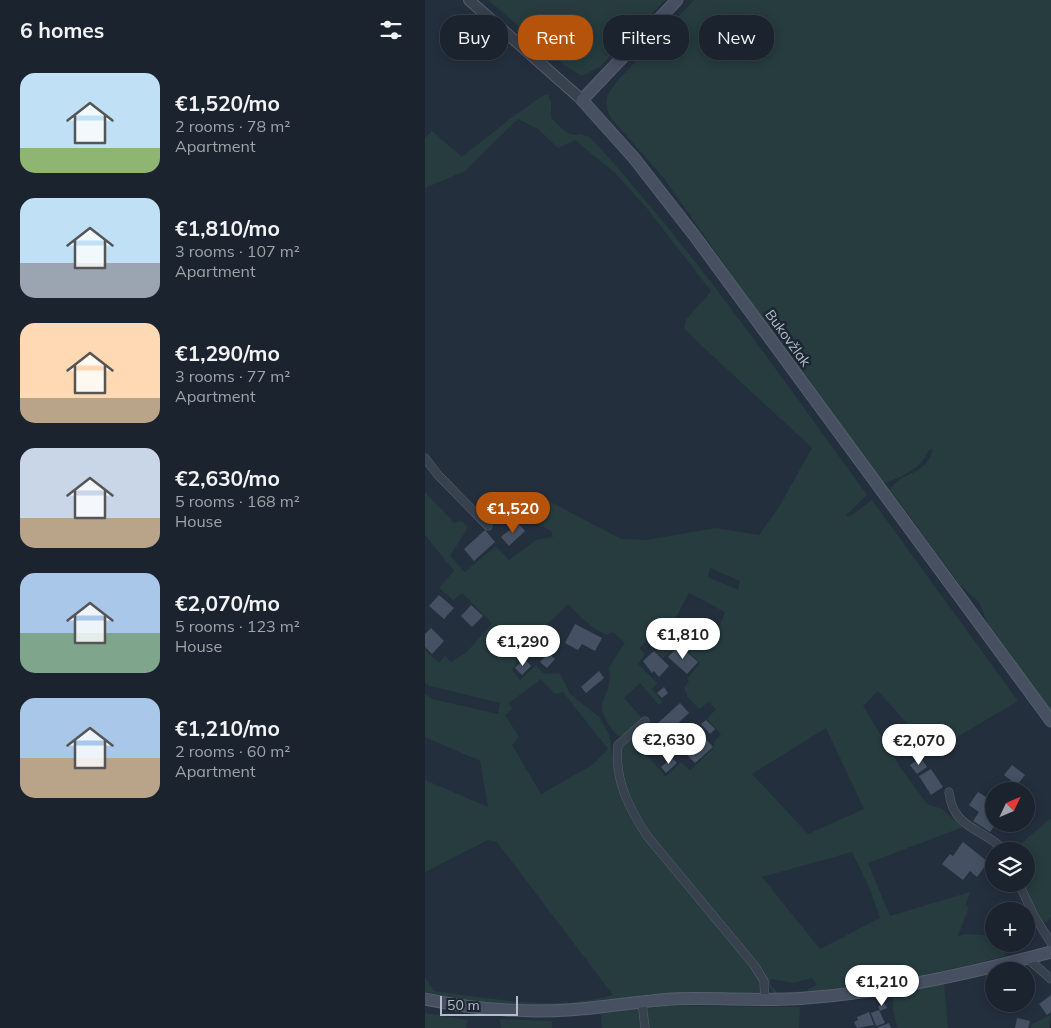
<!DOCTYPE html>
<html lang="en">
<head>
<meta charset="utf-8">
<style>
  body { margin:0; font-family:Mulish,sans-serif; background:#282f3a; color:#f1f3f6; height:100vh; display:flex; flex-direction:column; font-size:19px; white-space:nowrap }
  * { box-sizing:border-box; margin:0 }
  p { font-size:16px; color:#a0a4aa }
  .icon { flex:none; width:28px; height:28px; fill:none; stroke:currentColor; stroke-width:2; stroke-linecap:round; stroke-linejoin:round }
  .map { position:relative; flex:1; overflow:hidden }
  .panel { display:flex; flex-direction:column; background:#1b232e; width:425px }
  .panel>* { flex:none }
  .banner { position:absolute; left:15px; top:15px; width:475px; height:45px; display:flex; gap:10px }
  .needle { width:32px; rotate:46deg }
  .buttons { position:absolute; left:560px; top:782px; display:grid; gap:10px }
  .buttons a { display:grid; place-items:center; width:50px; height:50px; border-radius:50%; background:#1b232e; box-shadow:0 2px 12px #0003,0 0 0 1px #39404a; font-size:25px }
  .scale { position:absolute; left:15px; bottom:12px; width:78px; box-sizing:border-box; padding-left:5px; border:2px solid #b4bcc9; border-top:0; font-size:14px; line-height:18px; white-space:nowrap; color:#b4bcc9; -webkit-text-stroke:4px #1d2633; paint-order:stroke }
  .price { position:absolute; translate:-50% -42px; padding:0 11px; border-radius:18px; background:#fff; color:#222; font-size:16px; line-height:32px; filter:drop-shadow(0 1px 2px #0008) }
  .price::after { content:''; position:absolute; left:50%; top:30px; width:15px; height:11px; margin-left:-8px; background:inherit; clip-path:polygon(0 0,100% 0,50% 100%) }
  .price.on { background:#b45309; color:#fff }
  ul { padding:0; list-style:none }
  li { display:flex; align-items:center; gap:15px; height:125px; padding:0 20px }
  li span { display:grid; place-items:center; flex:none; width:140px; height:100px; border-radius:15px; color:#555 }
  li>.icon { margin-inline-start:auto }
  span .icon { width:60px; height:60px; fill:#fffc; stroke-width:1 }
  li b { font-size:21px }
  h2 { display:flex; justify-content:space-between; align-items:center; height:60px; padding:0 20px; font-size:21px }
  .chip { padding:0 18px; border-radius:20px; background:#1b232e; box-shadow:0 2px 12px #0003,0 0 0 1px #39404a; font-size:18px; line-height:45px }
  .chip.on { background:#b45309; color:#fff }
  main { display:flex; flex:1; min-height:0 }
  .map>svg:first-child { display:block }
  .green { fill:#263c3f; fill-rule:evenodd }
  .building { fill:#455162 }
  .lines { fill:none; stroke-linecap:round; stroke-linejoin:round }
  .minor-casing { stroke:#565f6c; stroke-width:9 }
  .tertiary-casing { stroke:#565f6c; stroke-width:12 }
  .secondary-casing { stroke:#565f6c; stroke-width:13 }
  .minor { stroke:#38414e; stroke-width:8 }
  .tertiary { stroke:#38414e; stroke-width:10 }
  .secondary { stroke:#465061; stroke-width:11 }
  .labels { text-anchor:middle; dominant-baseline:central; stroke-width:5; stroke-linejoin:round; paint-order:stroke }
  .street-label { font-size:14px; fill:#b4bcc9; stroke:#1d2633 }
</style>
</head>
<body>
<main>
<section class="panel">
<h2>6 homes<svg class="icon" aria-label="filters" viewBox="0 0 24 24"><path d="M4 7h16M4 17h16"/><circle cx="9" cy="7" r="2"/><circle cx="15" cy="17" r="2"/></svg></h2>
<ul>
<li><span style="background:linear-gradient(#bfe0f5 75%,#8fb573 0)"><svg class="icon" aria-label="home" viewBox="0 0 24 24"><path d="M3 11l9-7 9 7M6 9v11h12V9"/></svg></span><div><b>€1,520/mo</b><p>2 rooms · 78 m²</p><p>Apartment</p></div></li>
<li><span style="background:linear-gradient(#bfe0f5 65%,#9aa5b1 0)"><svg class="icon" aria-label="home" viewBox="0 0 24 24"><path d="M3 11l9-7 9 7M6 9v11h12V9"/></svg></span><div><b>€1,810/mo</b><p>3 rooms · 107 m²</p><p>Apartment</p></div></li>
<li><span style="background:linear-gradient(#ffd9b3 75%,#b9a48a 0)"><svg class="icon" aria-label="home" viewBox="0 0 24 24"><path d="M3 11l9-7 9 7M6 9v11h12V9"/></svg></span><div><b>€1,290/mo</b><p>3 rooms · 77 m²</p><p>Apartment</p></div></li>
<li><span style="background:linear-gradient(#c9d6e8 70%,#b9a48a 0)"><svg class="icon" aria-label="home" viewBox="0 0 24 24"><path d="M3 11l9-7 9 7M6 9v11h12V9"/></svg></span><div><b>€2,630/mo</b><p>5 rooms · 168 m²</p><p>House</p></div></li>
<li><span style="background:linear-gradient(#a9c7e8 60%,#7fa58c 0)"><svg class="icon" aria-label="home" viewBox="0 0 24 24"><path d="M3 11l9-7 9 7M6 9v11h12V9"/></svg></span><div><b>€2,070/mo</b><p>5 rooms · 123 m²</p><p>House</p></div></li>
<li><span style="background:linear-gradient(#a9c7e8 60%,#b9a48a 0)"><svg class="icon" aria-label="home" viewBox="0 0 24 24"><path d="M3 11l9-7 9 7M6 9v11h12V9"/></svg></span><div><b>€1,210/mo</b><p>2 rooms · 60 m²</p><p>Apartment</p></div></li>
</ul>
</section>
<div class="map">
<svg width="626" height="1028" viewBox="0 0 626 1028">
  <rect width="100%" height="100%" fill="#242f3e"/>
  <g class="green">
    <polygon points="63,0 240,0 176,66 157,76 139,65"/>
    <path d="M 269,0 L 626,0 L 626,711 L 563,624 L 554,602 L 535,585 L 465,490 C 475,471 501,477 508,449 L 504,450 C 496,469 479,475 461,483 L 457,481 L 340,322 L 238,177 L 186,118 C 177,101 182,94 193,80 Z"/>
    <path d="M 123,94 L 126,103 L 126,118 C 134,125 144,139 155,134 L 165,137 C 268,249 353,373 442,495 L 421,515 L 424,517 L 447,500 L 593,701 L 510,750 L 486,728 L 453,691 L 438,706 L 475,767 L 502,804 L 517,809 L 538,827 L 443,863 L 465,916 L 545,892 L 541,905 L 544,907 L 533,936 L 543,934 L 569,936 L 569,944 L 578,944 L 580,956 C 504,976 428,990 349,995 L 340,979 L 239,854 L 214,819 L 197,777 L 196,745 L 223,722 L 226,725 L 208,741 L 241,776 L 256,762 L 265,770 L 288,749 L 290,741 L 296,734 L 282,719 L 291,709 L 284,702 L 274,709 L 262,696 L 259,687 L 264,682 L 262,679 L 275,663 L 255,643 L 238,658 L 222,641 L 214,648 L 220,654 L 213,664 L 232,683 L 227,689 L 237,702 L 234,705 L 215,683 L 199,698 L 218,719 L 197,736 L 192,735 C 160,698 190,702 184,667 L 200,643 L 188,632 L 181,635 L 166,626 L 143,605 L 111,634 L 87,670 L 95,680 L 111,665 L 118,673 L 135,674 L 145,694 L 174,717 L 184,734 L 191,775 L 202,808 L 327,967 L 336,981 L 337,991 L 333,995 C 296,992 259,992 222,995 C 201,996 180,1002 158,1004 C 107,1010 49,1008 0,992 L 0,977 L 9,991 C 68,999 129,1011 188,995 L 72,842 L 63,840 L 0,872 L 0,780 L 63,807 L 55,761 L 0,737 L 0,694 L 7,699 L 73,714 L 75,703 L 5,686 L 0,683 L 0,650 L 14,663 L 20,656 L 26,662 L 42,652 L 67,623 L 37,593 L 28,600 L 14,588 L 29,571 L 0,535 L 0,492 L 29,523 L 37,521 L 43,527 L 25,556 L 40,572 L 71,546 L 84,560 L 111,540 L 128,537 L 126,531 L 106,520 L 105,517 L 111,506 L 122,500 L 196,539 L 222,540 L 290,528 L 334,535 L 354,507 L 387,448 L 259,329 L 261,320 L 286,291 L 220,206 L 189,172 L 150,140 L 133,148 L 113,129 L 93,119 L 40,171 L 0,188 L 0,138 L 7,131 L 37,157 L 86,118 L 117,96 ZM 285,568 L 315,581 L 313,590 L 283,577 ZM 264,593 L 300,612 L 292,633 L 251,617 ZM 116,679 L 130,694 L 138,692 L 183,749 L 167,765 L 116,794 L 87,745 L 94,737 L 80,715 L 87,709 L 84,703 ZM 401,728 L 439,809 L 383,834 L 327,774 ZM 427,852 L 444,887 L 455,918 L 395,949 L 337,877 ZM 387,978 L 392,985 L 380,991 L 353,993 L 345,984 L 346,979 L 369,983 Z"/>
    <polygon points="626,818 626,917 618,926 597,884 601,884 601,851 587,851"/>
    <path d="M 519,983 L 523,1028 L 473,1028 C 470,1017 463,1002 473,993 Z"/>
    <polygon points="239,1006 375,1007 374,1028 222,1028 221,1009"/>
    <polygon points="214,1009 217,1028 177,1028 176,1014"/>
    <polygon points="0,1013 43,1020 41,1028 0,1028"/>
    <polygon points="626,1015 624,1028 605,1028 607,1024"/>
    <polygon points="75,1019 127,1021 127,1028 76,1028"/>
  </g>
  <g class="building">
    <polygon points="79,509 84,515 78,521 72,514"/>
    <polygon points="86,516 91,521 87,525 82,520"/>
    <polygon points="93,523 100,531 84,546 76,537"/>
    <polygon points="60,530 70,542 49,561 39,549"/>
    <polygon points="14,595 29,608 19,619 4,606"/>
    <polygon points="46,605 58,616 47,627 36,616"/>
    <polygon points="150,624 177,638 170,651 157,644 153,650 140,643"/>
    <polygon points="6,628 19,641 7,654 0,647 0,634"/>
    <polygon points="254,645 273,662 262,674 243,657"/>
    <polygon points="229,651 244,666 234,677 229,671 227,673 218,661"/>
    <polygon points="123,653 130,659 122,668 115,662"/>
    <polygon points="99,658 106,666 97,675 90,668"/>
    <polygon points="174,671 179,678 161,693 156,687"/>
    <polygon points="239,687 243,693 237,698 232,693"/>
    <polygon points="255,703 264,713 254,722 266,735 254,746 233,723"/>
    <polygon points="281,720 290,729 285,734 276,724"/>
    <polygon points="278,736 288,747 270,763 260,753"/>
    <polygon points="247,758 252,763 241,773 236,767"/>
    <polygon points="496,758 502,767 492,774 485,765"/>
    <polygon points="587,765 600,775 592,785 579,775"/>
    <polygon points="506,769 518,787 506,795 494,776"/>
    <polygon points="553,792 569,802 564,813 569,817 569,824 571,824 565,832 548,821 554,812 544,805"/>
    <polygon points="538,842 563,862 552,877 545,871 538,880 517,864 525,854 528,856"/>
    <polygon points="626,995 626,1012 622,1015 614,1004"/>
    <polygon points="460,1004 462,1008 455,1011 453,1006"/>
    <polygon points="454,1010 460,1023 451,1026 446,1013"/>
    <polygon points="444,1012 449,1025 432,1028 429,1022 433,1020 432,1017"/>
    <polygon points="592,1018 605,1021 603,1028 590,1028"/>
    <polygon points="464,1023 466,1028 451,1028"/>
  </g>
  <g class="lines">
    <defs>
      <g id="minor">
        <polyline points="0,458 13,475 63,526"/>
        <path d="M 220,721 L 193,745 C 189,779 204,809 223,837 L 329,965 L 339,981 L 340,1001"/>
        <path d="M 524,792 C 528,830 559,828 580,851"/>
        <polyline points="594,884 608,914 626,943"/>
        <polyline points="602,958 626,979"/>
        <polyline points="217,1002 220,1028"/>
      </g>
      <polyline id="tertiary" points="44,0 157,100"/>
      <g id="secondary">
        <polyline points="252,0 157,100 209,158 269,235 626,721"/>
        <path d="M 0,999 C 48,1009 94,1013 143,1010 C 178,1008 213,1001 248,999 C 292,997 336,1002 381,998 C 463,992 546,973 626,952"/>
      </g>
    </defs>
    <use href="#minor" class="minor-casing"/>
    <use href="#tertiary" class="tertiary-casing"/>
    <use href="#secondary" class="secondary-casing"/>
    <use href="#minor" class="minor"/>
    <use href="#tertiary" class="tertiary"/>
    <use href="#secondary" class="secondary"/>
  </g>
  <g class="labels">
    <g class="street-label">
      <text transform="translate(363 338) rotate(54)">Bukovžlak</text>
    </g>
  </g>
</svg>
<div class="buttons">
<a><svg class="needle" viewBox="-14 -14 28 28"><path d="M0-13l5 13h-10z" fill="#e53935"/><path d="M0 13l5-13h-10z" fill="#a0a4aa"/></svg></a>
<a><svg class="icon" aria-label="layers" viewBox="0 0 24 24"><path d="M12 4l9 5-9 5-9-5zM3 14l9 5 9-5"/></svg></a>
<a>+</a>
<a>−</a>
</div>
<div class="scale">50 m</div>
<b class="price on" style="left:88px;top:534px">€1,520</b>
<b class="price" style="left:258px;top:660px">€1,810</b>
<b class="price" style="left:98px;top:667px">€1,290</b>
<b class="price" style="left:244px;top:765px">€2,630</b>
<b class="price" style="left:494px;top:766px">€2,070</b>
<b class="price" style="left:457px;top:1007px">€1,210</b>
<div class="banner">
<a class="chip">Buy</a>
<a class="chip on">Rent</a>
<a class="chip">Filters</a>
<a class="chip">New</a>
</div>
</div>
</main>
</body>
</html>
